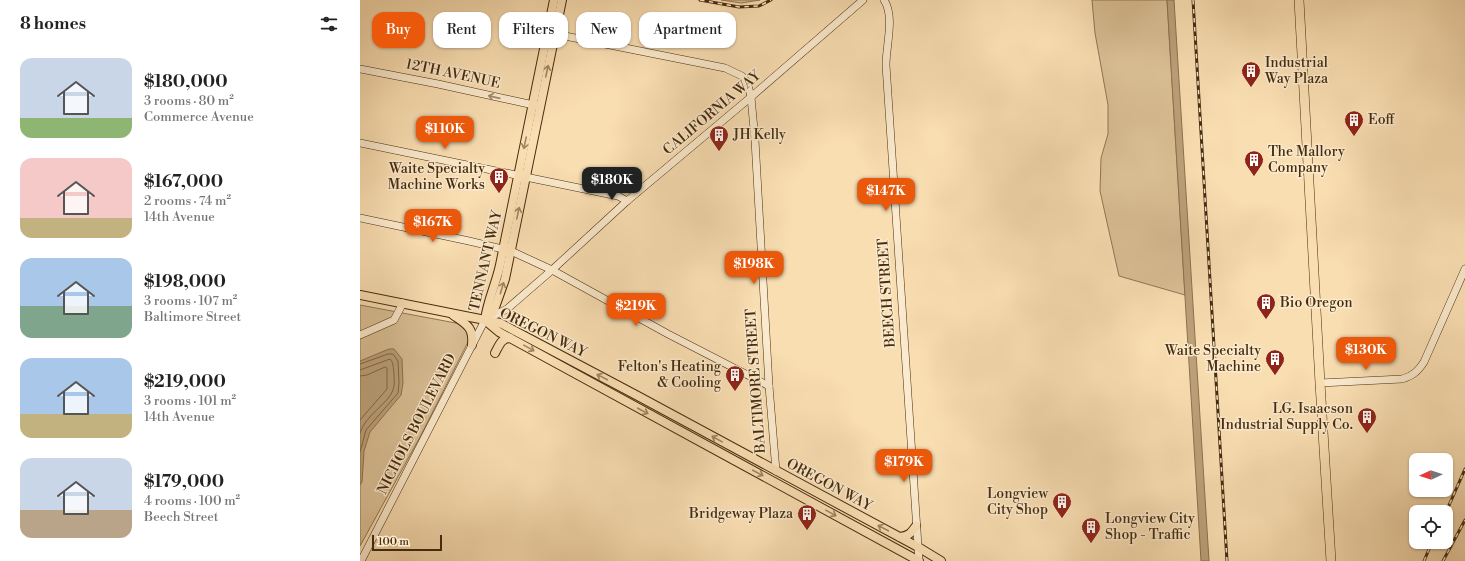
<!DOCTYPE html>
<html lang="en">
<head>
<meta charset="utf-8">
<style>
  body { margin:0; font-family:"Libre Bodoni",serif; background:#f6f6f6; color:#222; height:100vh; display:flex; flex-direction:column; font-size:15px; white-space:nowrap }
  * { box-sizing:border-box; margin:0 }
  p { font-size:13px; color:#767676 }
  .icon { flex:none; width:22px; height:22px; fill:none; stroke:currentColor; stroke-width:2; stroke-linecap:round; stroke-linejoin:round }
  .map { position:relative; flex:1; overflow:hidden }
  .drawer { display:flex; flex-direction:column; background:#fff; width:360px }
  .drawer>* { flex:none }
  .guide { position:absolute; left:12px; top:12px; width:380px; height:36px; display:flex; gap:8px }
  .needle { width:26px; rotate:266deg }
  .controls { position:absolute; left:1049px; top:453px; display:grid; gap:8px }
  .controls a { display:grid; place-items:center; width:44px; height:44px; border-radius:8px; background:#fff; box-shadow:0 1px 3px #0004; font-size:20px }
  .scale { position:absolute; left:12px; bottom:10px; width:70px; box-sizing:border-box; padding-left:4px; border:2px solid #472c0e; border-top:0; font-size:11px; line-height:14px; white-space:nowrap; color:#472c0e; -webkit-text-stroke:3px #fbeacd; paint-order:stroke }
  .price { position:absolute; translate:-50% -34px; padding:0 9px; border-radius:8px; background:#ea580c; color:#fff; font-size:13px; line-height:26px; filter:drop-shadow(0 1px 2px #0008) }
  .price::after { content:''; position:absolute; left:50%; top:24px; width:12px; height:9px; margin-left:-6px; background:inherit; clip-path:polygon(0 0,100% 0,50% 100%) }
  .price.active { background:#222; color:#fff }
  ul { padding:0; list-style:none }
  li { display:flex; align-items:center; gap:12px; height:100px; padding:0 20px }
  li span { display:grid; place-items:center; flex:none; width:112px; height:80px; border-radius:12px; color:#555 }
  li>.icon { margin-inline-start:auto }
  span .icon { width:48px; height:48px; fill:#fffc; stroke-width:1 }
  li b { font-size:17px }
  h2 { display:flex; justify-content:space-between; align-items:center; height:48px; padding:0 20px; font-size:17px }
  .tag { padding:0 14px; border-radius:12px; background:#fff; box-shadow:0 1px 3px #0004; font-size:14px; line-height:36px }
  .tag.active { background:#ea580c; color:#fff }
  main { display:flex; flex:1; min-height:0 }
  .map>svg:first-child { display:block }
  .green { fill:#dbc096; stroke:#917652 }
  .water { fill:#bca17a; stroke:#8d724f }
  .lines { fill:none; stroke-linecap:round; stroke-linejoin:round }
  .shore { stroke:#826644; stroke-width:1 }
  .secondary-casing { stroke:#472c0e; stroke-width:8 }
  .primary-casing { stroke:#472c0e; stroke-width:10 }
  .highway-casing { stroke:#472c0e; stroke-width:10 }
  .secondary { stroke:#fbeacd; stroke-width:7 }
  .primary { stroke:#f9deb2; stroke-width:8 }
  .highway { stroke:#f9deb2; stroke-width:9 }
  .rail-casing { stroke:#472c0e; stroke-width:3 }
  .rail { stroke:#fbeacd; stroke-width:1.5; stroke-dasharray:4.5; stroke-linecap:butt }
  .oneway { stroke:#a08560 }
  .oneway2 { stroke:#a18b6e }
  .labels { text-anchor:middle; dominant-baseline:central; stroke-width:3; stroke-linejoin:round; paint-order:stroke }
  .poi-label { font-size:14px; fill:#472c0e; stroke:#fbeacd; text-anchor:start }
  .street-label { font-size:14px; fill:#472c0e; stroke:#fbeacd }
</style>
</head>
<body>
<main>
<section class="drawer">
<h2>8 homes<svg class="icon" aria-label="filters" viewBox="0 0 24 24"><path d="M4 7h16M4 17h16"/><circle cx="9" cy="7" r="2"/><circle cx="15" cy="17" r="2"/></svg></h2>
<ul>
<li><span style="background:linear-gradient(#c9d6e8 75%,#8fb573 0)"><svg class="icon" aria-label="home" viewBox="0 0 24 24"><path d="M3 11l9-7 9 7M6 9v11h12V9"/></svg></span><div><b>$180,000</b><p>3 rooms · 80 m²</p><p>Commerce Avenue</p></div></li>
<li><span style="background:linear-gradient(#f6c9c9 75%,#c2b280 0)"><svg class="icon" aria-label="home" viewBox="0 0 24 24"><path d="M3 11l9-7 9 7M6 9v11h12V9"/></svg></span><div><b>$167,000</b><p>2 rooms · 74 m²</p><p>14th Avenue</p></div></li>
<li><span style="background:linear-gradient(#a9c7e8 60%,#7fa58c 0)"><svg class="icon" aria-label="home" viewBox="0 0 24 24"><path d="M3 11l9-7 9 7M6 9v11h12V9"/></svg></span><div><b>$198,000</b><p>3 rooms · 107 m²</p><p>Baltimore Street</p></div></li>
<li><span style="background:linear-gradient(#a9c7e8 70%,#c2b280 0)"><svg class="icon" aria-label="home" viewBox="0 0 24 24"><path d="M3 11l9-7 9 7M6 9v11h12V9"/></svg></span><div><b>$219,000</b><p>3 rooms · 101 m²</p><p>14th Avenue</p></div></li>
<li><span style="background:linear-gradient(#c9d6e8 65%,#b9a48a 0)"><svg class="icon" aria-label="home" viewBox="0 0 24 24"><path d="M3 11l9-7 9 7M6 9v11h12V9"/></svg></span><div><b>$179,000</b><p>4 rooms · 100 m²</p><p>Beech Street</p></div></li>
</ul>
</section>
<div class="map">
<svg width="1105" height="561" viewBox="0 0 1105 561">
  <rect width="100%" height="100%" fill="#f9deb2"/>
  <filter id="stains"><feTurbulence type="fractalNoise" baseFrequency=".005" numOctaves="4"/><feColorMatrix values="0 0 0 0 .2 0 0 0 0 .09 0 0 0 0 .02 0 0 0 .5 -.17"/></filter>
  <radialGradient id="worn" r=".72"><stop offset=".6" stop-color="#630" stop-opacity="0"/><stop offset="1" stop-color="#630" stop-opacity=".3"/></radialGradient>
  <g class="green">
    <polygon points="361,0 400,0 381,3"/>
    <polygon points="732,0 807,0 825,295 759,276 740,191 741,158 748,134 748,105 735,33"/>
    <polygon points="0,305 101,324 107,327 110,338 60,437 0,546"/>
  </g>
  <g class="water">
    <polygon points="807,0 814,0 849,561 841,561"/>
    <polygon points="29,349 34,349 42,359 43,383 41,395 10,432 4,451 2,482 0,485 0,361"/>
  </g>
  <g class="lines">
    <g class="shore">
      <polyline points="0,364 28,354 33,354 38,361 39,383 38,393 6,430 0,452"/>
      <path d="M 0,370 L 30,359 C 34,363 33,368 34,374 C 34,379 35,385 33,390 C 29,403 5,415 0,433"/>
      <polyline points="0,376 7,375 25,367 27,368 27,389 0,420"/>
    </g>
    <defs>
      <g id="secondary">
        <path d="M 524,0 C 535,16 526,46 526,65 L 559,561"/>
        <polyline points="195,34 365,68 382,76 386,81 388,85 391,97 395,140 409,386 416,471"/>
        <polyline points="0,69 78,84 178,106"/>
        <polyline points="0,143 258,196 267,201"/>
        <polyline points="0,218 109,241 151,251 192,270 308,334 409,386"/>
        <polyline points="0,335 34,320 43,303"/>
        <path d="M 960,383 L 1042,379 C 1053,376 1058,371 1064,362 L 1105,269"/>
        <polyline points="1,561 125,320 147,309 192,270 267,201 391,97 503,0"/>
      </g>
      <g id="primary">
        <polyline points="0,295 140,323 276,395 558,547 581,561"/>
        <path d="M 93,315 C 106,324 114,327 112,345"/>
        <polyline points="125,320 133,313 145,279 202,0"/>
        <path d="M 125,320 C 127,302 136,284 140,265 L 194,0"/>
        <polyline points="127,322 139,332 559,561"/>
        <path d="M 135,353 C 139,346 141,338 150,338"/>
        <path d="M 540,537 C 549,536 551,533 556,526"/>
      </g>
      <polyline id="highway" points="939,0 960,383 971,561"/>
    </defs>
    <use href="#secondary" class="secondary-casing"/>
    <use href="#primary" class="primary-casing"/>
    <use href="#highway" class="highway-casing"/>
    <use href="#secondary" class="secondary"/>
    <use href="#primary" class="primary"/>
    <use href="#highway" class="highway"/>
    <defs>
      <g id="rail">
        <polyline points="340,0 379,7 399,6 411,0"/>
        <polyline points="833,0 867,561"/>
        <polyline points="1086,512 1105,469"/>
        <polyline points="1064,561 1072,542"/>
        <polyline points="1083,561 1105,520"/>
      </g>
    </defs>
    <use href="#rail" class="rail-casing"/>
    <use href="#rail" class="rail"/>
  </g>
  <defs><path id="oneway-shaft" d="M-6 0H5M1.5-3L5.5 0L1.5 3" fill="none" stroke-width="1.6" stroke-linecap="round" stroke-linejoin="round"/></defs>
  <g class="oneway">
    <use href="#oneway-shaft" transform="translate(187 71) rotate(-78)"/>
    <use href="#oneway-shaft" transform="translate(165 143) rotate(102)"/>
    <use href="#oneway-shaft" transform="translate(158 213) rotate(-78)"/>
    <use href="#oneway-shaft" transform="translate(142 288) rotate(-73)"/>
    <use href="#oneway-shaft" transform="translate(169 348) rotate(29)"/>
    <use href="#oneway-shaft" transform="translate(242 377) rotate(-152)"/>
    <use href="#oneway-shaft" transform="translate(283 411) rotate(28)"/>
    <use href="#oneway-shaft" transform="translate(357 439) rotate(-151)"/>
    <use href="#oneway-shaft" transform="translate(398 473) rotate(28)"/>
    <use href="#oneway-shaft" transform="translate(471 513) rotate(29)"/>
    <use href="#oneway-shaft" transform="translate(523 528) rotate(-152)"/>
  </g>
  <use class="oneway2" href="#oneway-shaft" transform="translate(134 97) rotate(-167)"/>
  <defs>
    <symbol id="building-pin" viewBox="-11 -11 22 30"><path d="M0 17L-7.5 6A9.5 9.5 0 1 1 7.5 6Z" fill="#8f2418" stroke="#fbeacd"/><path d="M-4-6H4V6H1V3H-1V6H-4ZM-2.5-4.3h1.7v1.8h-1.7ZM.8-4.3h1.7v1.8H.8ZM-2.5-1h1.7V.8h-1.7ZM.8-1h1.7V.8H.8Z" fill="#fff"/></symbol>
  </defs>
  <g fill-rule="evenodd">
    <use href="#building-pin" x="880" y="60" width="22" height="30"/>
    <use href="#building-pin" x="983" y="109" width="22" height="30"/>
    <use href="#building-pin" x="348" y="124" width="22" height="30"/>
    <use href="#building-pin" x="883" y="149" width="22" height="30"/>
    <use href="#building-pin" x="128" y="166" width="22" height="30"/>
    <use href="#building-pin" x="895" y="292" width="22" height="30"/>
    <use href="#building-pin" x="904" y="348" width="22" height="30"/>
    <use href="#building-pin" x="364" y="364" width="22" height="30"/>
    <use href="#building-pin" x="996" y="406" width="22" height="30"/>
    <use href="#building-pin" x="691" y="491" width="22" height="30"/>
    <use href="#building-pin" x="436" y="503" width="22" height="30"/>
    <use href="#building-pin" x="720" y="516" width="22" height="30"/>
  </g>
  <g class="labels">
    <g class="poi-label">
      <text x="905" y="63">Industrial<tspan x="905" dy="16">Way Plaza</tspan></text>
      <text x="1008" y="120">Eoff</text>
      <text x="373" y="135">JH Kelly</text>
      <text x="908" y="152">The Mallory<tspan x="908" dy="16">Company</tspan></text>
      <text x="125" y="169" text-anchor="end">Waite Specialty<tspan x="125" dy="16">Machine Works</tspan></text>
      <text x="920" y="303">Bio Oregon</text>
      <text x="901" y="351" text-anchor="end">Waite Specialty<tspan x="901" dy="16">Machine</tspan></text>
      <text x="361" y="367" text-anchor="end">Felton's Heating<tspan x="361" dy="16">&amp; Cooling</tspan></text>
      <text x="993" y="409" text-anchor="end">LG. Isaacson<tspan x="993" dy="16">Industrial Supply Co.</tspan></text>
      <text x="688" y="494" text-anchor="end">Longview<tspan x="688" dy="16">City Shop</tspan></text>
      <text x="433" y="514" text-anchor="end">Bridgeway Plaza</text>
      <text x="745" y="519">Longview City<tspan x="745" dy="16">Shop - Traffic</tspan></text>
    </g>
    <g class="street-label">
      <text transform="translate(93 74) rotate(12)">12TH AVENUE</text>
      <text transform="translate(352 113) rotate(-40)">CALIFORNIA WAY</text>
      <text transform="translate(126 261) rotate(-77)">TENNANT WAY</text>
      <text transform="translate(527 293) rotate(-94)">BEECH STREET</text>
      <text transform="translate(183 333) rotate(26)">OREGON WAY</text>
      <text transform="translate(396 381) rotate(-94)">BALTIMORE STREET</text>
      <text transform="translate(57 424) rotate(-63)">NICHOLS BOULEVARD</text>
      <text transform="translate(469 485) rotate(28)">OREGON WAY</text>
    </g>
  </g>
  <rect width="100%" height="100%" filter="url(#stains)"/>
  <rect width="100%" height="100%" fill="url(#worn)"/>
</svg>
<div class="controls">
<a><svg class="needle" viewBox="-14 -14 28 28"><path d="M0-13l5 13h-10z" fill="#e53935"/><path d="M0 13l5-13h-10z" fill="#767676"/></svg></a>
<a><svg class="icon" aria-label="locate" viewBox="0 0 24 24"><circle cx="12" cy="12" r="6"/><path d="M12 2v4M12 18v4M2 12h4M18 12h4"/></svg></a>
</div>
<div class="scale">100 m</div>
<b class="price" style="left:85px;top:150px">$110K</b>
<b class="price active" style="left:252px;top:201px">$180K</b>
<b class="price" style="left:526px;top:212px">$147K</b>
<b class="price" style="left:73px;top:243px">$167K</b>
<b class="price" style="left:394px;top:285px">$198K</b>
<b class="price" style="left:276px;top:327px">$219K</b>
<b class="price" style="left:1006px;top:371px">$130K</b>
<b class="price" style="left:544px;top:483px">$179K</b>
<div class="guide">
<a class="tag active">Buy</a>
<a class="tag">Rent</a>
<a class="tag">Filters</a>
<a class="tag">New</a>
<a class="tag">Apartment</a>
</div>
</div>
</main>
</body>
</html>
